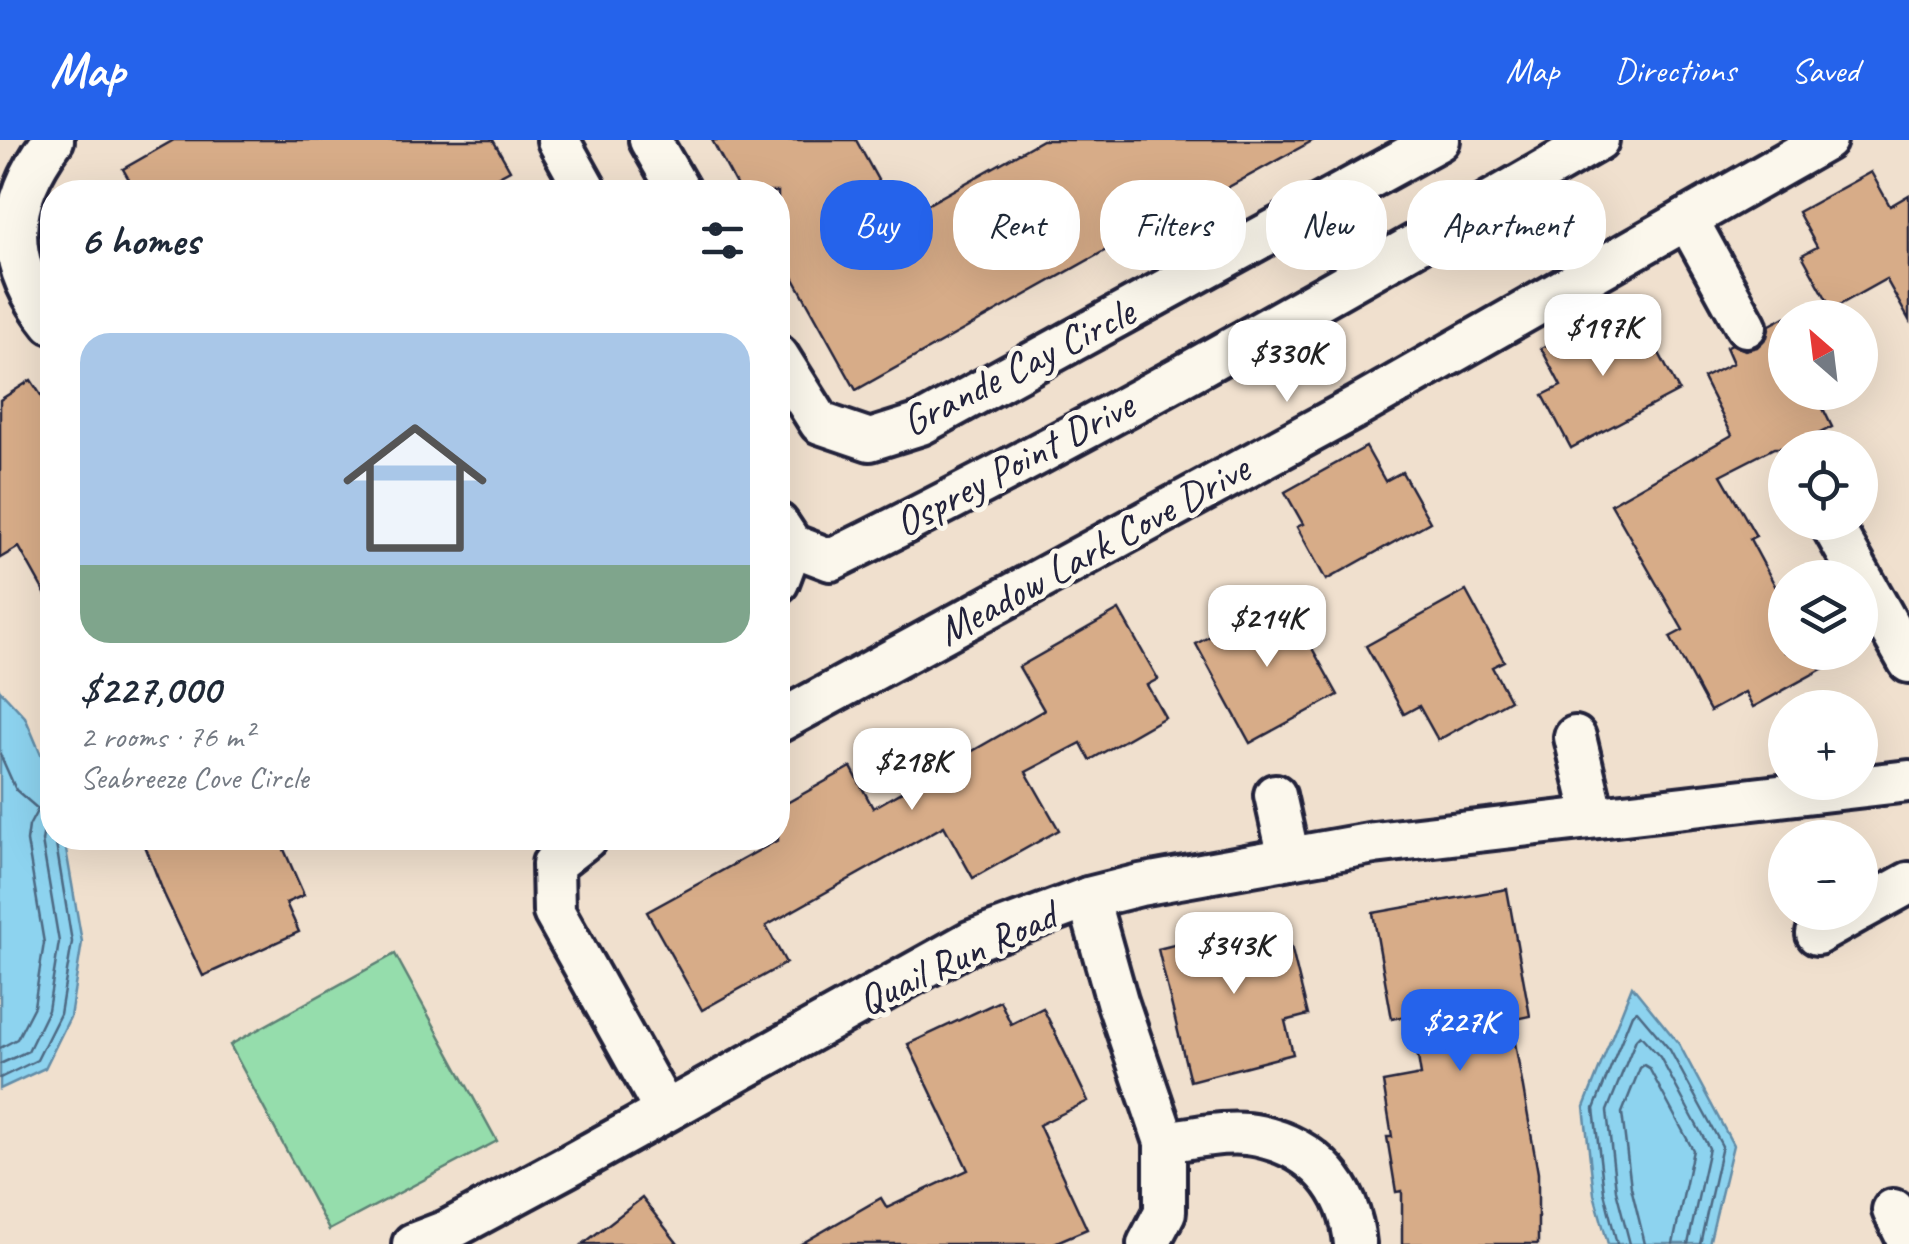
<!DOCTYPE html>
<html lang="en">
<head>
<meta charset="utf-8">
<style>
  body { margin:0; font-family:Caveat,sans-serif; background:#f6f6f7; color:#1f2937; height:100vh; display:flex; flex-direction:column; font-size:38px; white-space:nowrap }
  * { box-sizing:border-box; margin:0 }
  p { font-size:32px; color:#747a83 }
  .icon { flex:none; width:55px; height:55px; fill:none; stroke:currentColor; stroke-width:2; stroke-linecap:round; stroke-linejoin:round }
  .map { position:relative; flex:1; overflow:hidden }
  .side { position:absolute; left:40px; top:40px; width:750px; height:670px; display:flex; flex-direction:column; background:#fff; border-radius:40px; box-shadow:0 10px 40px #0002 }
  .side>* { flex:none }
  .banner { position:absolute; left:820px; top:40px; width:938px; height:90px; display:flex; gap:20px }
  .needle { width:65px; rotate:332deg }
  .buttons { position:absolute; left:1768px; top:160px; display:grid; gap:20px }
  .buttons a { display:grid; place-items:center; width:110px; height:110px; border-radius:50%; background:#fff; box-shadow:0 10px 40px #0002; font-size:50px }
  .price { position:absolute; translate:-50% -85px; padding:0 22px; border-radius:20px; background:#fff; color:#222; font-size:32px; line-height:65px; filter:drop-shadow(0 2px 5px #0008) }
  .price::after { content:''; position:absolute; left:50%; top:60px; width:30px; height:22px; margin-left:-15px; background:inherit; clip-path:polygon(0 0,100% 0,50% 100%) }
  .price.selected { background:#2563eb; color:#fff }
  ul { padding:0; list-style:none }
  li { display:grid; align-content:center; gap:20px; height:530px; padding:0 40px }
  li span { display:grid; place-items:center; height:310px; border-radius:30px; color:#555 }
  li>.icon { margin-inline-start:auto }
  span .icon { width:180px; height:180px; fill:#fffc; stroke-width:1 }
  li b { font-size:42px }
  h2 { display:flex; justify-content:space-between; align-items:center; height:120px; padding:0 40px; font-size:42px }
  .tag { padding:0 35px; border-radius:40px; background:#fff; box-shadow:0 10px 40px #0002; font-size:35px; line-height:90px }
  .tag.selected { background:#2563eb; color:#fff }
  header { display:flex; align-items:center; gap:60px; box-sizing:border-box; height:140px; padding:0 50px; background:#2563eb; color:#fff }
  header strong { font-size:48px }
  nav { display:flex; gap:55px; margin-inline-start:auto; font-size:35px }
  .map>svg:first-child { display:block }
  .pitch { fill:#95ddac; stroke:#5c8074; stroke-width:2.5 }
  .water { fill:#8dd3ef; stroke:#628ca7; stroke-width:2.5 }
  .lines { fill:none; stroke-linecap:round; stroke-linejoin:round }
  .shore { stroke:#4d6983; stroke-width:2.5 }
  .building { fill:#d7ac88; stroke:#22223b; stroke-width:2.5 }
  .minor-casing { stroke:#22223b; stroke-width:48 }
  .minor { stroke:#fbf7ec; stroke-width:40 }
  .labels { text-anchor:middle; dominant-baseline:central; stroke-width:10; stroke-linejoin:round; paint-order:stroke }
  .street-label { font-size:42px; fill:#22223b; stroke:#fbf7ec }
</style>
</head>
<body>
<header>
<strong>Map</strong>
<nav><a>Map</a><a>Directions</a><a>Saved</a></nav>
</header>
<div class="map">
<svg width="1909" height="1104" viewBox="0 0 1909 1104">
  <rect width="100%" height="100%" fill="#f0e0ce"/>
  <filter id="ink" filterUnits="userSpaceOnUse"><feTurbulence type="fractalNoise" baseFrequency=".01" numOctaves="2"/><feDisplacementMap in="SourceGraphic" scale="20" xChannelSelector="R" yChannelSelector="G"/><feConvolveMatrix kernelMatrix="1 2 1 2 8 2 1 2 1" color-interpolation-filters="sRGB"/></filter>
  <g filter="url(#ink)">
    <polygon class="pitch" points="395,814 497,1001 329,1090 230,905"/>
    <g class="water">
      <polygon points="0,550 25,577 52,641 52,698 64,698 82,802 70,877 45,928 0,949"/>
      <polygon points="1632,846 1679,904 1733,1005 1709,1104 1608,1104 1594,1054 1584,967"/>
    </g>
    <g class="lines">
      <g class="shore">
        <polyline points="0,614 16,650 38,669 29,686 27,701 44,803 34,866 17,899 0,908"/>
        <polyline points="0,924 28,911 48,870 59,802 42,701 44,689 52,680"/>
        <polyline points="0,938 37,920 60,874 72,802 55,698"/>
        <polyline points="1617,1104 1604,1052 1594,969 1632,874 1637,871 1670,910 1722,1006 1700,1104"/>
        <polyline points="1630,1104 1616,1050 1607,971 1636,899 1640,895 1660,917 1709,1008 1688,1104"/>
        <polyline points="1645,1104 1631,1047 1622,973 1640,928 1644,925 1649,928 1693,1010 1673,1104"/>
      </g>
    </g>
    <g class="building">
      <polygon points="174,0 493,0 510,30 469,52 437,52 430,41 408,52 136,52 123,29"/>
      <polygon points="712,0 856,0 900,80 1042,0 1314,0 1185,71 1183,67 856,250 778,110 778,52 740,52"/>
      <polygon points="1871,32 1890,66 1909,55 1909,180 1886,139 1832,169 1802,115 1817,107 1798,72"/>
      <polygon points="1610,172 1629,207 1650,196 1679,251 1571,308 1543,255 1561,246 1541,208"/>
      <polygon points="1785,177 1785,252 1815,252 1832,287 1790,308 1774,308 1721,335 1756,396 1750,399 1785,464 1785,512 1853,512 1753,567 1745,552 1710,571 1670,497 1683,490 1611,364 1732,295 1703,238 1733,223 1726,207 1732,204 1745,210 1757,207 1767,197 1770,185"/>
      <polygon points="31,240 52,272 52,466 19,407 0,418 0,260"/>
      <polygon points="1366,307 1385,341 1402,332 1430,382 1326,440 1297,387 1303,384 1285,352"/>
      <polygon points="1466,451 1504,521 1492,527 1510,560 1438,600 1419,566 1404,574 1366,506"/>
      <polygon points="1283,456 1338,555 1250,603 1196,504"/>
      <polygon points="1119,470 1158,539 1147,545 1165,577 1090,620 1081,603 1026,632 1059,690 973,738 944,686 766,786 786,823 702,870 647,772 778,700 778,668 851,627 873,668 1044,570 1019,527"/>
      <polygon points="142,698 279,698 304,755 286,763 299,792 203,836 164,754"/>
      <polygon points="1507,749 1530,876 1511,880 1538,1033 1538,1104 1402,1104 1402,1051 1396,1052 1387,997 1392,997 1383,942 1421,935 1411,875 1392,879 1373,773"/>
      <polygon points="1284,778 1308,875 1285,881 1293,914 1190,941 1158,809"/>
      <polygon points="1000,861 1011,884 1043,868 1088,961 1039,985 1087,1089 1052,1104 801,1104 881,1058 887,1068 968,1030 908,904"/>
      <polygon points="642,1058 678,1104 583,1104"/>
    </g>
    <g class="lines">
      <defs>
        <g id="minor">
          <polyline points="558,0 587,52"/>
          <polyline points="650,0 680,52"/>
          <polyline points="1687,79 1746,186"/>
          <path d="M 52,183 C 2,121 6,63 53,0"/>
          <polyline points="778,216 820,283 870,300 921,284 1439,0"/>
          <polyline points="1830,382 1909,522"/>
          <path d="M 778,384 L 792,405 L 831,420 C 1092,292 1345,145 1598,0"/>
          <polyline points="778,442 792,405"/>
          <polyline points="778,582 1357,267 1826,0"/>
          <polyline points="1575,597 1594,677"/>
          <polyline points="1275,655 1289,718"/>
          <polyline points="586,698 553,724 554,772 665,971"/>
          <polyline points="1088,758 1117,861 1165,1002 1165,1072 1148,1104"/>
          <polyline points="1860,770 1909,743"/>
          <polyline points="1817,794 1856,772"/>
          <path d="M 1165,1002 C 1194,998 1230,989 1259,996 C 1314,1008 1350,1047 1355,1104"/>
          <polyline points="1893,1070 1909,1102"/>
          <polyline points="413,1104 447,1091 566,1027 972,801 1088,758 1140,745 1374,703 1909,641"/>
        </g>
      </defs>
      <use href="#minor" class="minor-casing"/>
      <use href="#minor" class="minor"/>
    </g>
  </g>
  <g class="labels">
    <g class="street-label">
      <text transform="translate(1018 227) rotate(-27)">Grande Cay Circle</text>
      <text transform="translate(1014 324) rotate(-28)">Osprey Point Drive</text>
      <text transform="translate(1093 410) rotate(-29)">Meadow Lark Cove Drive</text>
      <text transform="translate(957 818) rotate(-25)">Quail Run Road</text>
    </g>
  </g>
</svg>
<div class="buttons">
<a><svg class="needle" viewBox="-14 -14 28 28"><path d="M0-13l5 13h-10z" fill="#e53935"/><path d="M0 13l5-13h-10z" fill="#747a83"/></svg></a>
<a><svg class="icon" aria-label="locate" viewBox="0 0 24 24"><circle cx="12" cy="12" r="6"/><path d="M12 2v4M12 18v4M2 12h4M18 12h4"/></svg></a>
<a><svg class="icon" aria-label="layers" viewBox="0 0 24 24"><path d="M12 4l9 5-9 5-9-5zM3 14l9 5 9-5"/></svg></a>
<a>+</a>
<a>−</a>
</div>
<b class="price" style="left:1603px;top:239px">$197K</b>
<b class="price" style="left:1287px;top:265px">$330K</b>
<b class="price" style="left:1267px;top:530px">$214K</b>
<b class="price" style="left:912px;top:673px">$218K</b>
<b class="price" style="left:1234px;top:857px">$343K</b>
<b class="price selected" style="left:1460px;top:934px">$227K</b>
<div class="banner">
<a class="tag selected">Buy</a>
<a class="tag">Rent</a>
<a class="tag">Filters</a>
<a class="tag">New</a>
<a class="tag">Apartment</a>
</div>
<section class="side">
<h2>6 homes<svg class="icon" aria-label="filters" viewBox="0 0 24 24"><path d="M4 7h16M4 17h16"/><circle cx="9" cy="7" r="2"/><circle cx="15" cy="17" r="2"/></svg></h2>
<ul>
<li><span style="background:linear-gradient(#a9c7e8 75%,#7fa58c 0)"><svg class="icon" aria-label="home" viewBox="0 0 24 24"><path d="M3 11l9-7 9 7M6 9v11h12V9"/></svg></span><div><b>$227,000</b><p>2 rooms · 76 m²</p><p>Seabreeze Cove Circle</p></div></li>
</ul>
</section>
</div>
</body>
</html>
